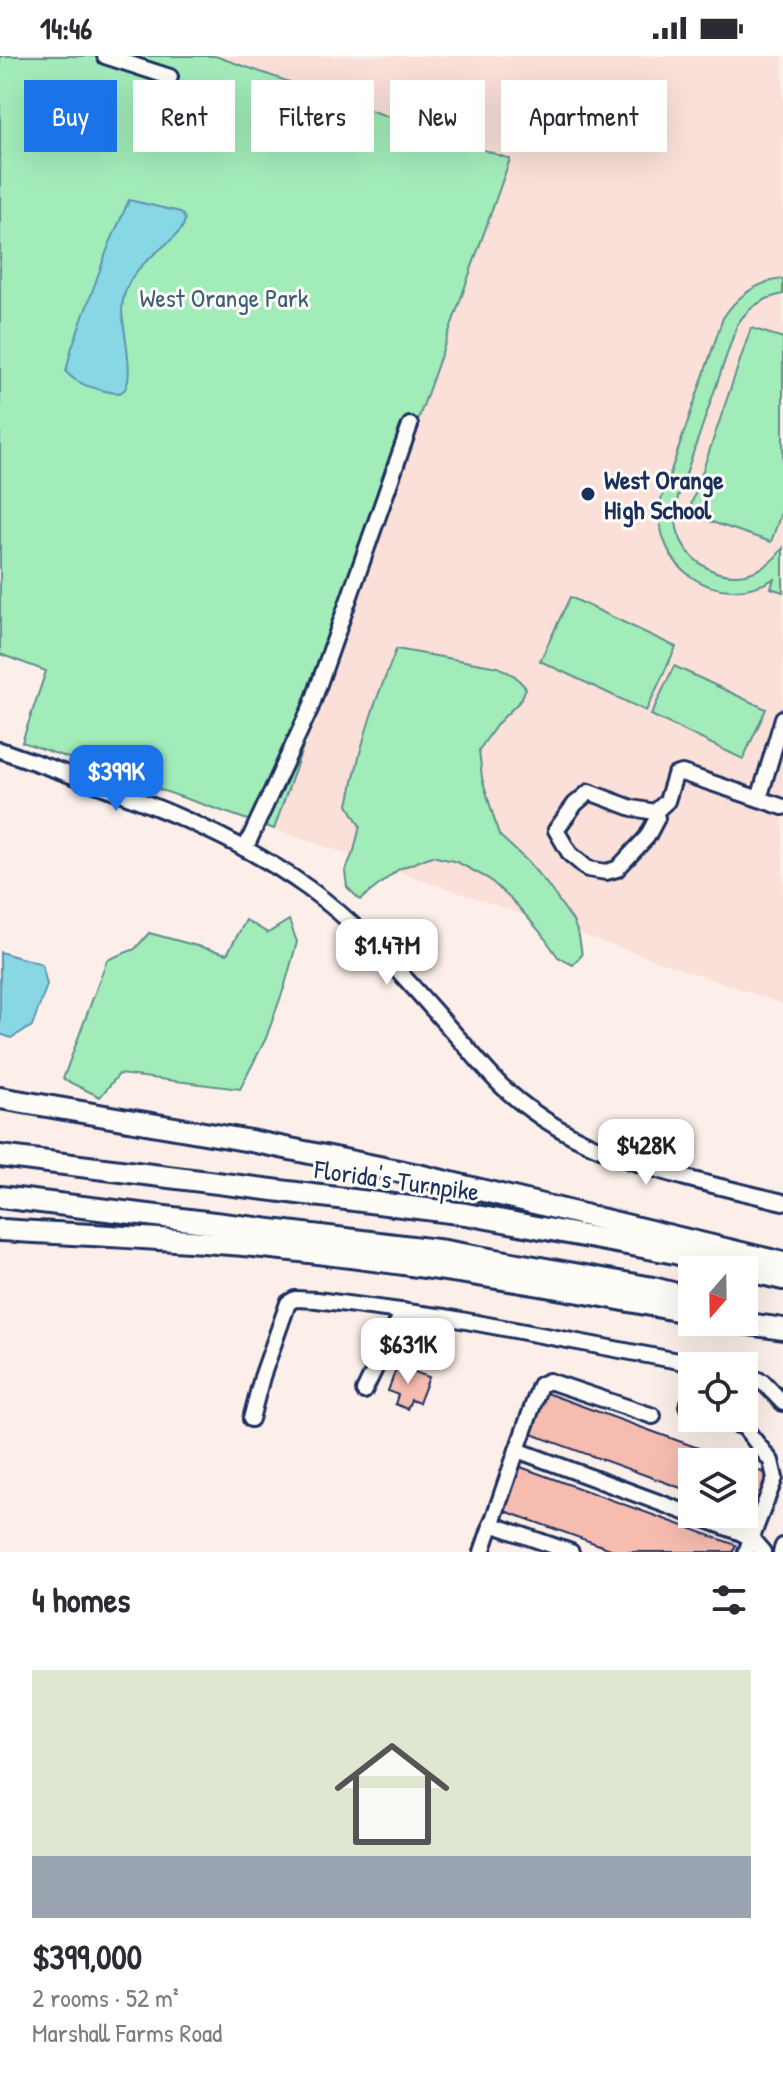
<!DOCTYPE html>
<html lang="en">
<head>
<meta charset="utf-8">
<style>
  body { margin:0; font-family:"Patrick Hand",sans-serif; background:#f7f7f7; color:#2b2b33; height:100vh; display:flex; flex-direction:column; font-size:30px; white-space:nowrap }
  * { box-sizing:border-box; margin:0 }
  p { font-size:26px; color:#7c7c81 }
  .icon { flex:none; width:44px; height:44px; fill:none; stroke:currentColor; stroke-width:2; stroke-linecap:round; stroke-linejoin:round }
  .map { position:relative; height:1496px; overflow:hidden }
  .side { display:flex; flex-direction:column; background:#fff; flex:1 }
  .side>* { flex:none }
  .banner { position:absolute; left:24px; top:24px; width:736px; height:72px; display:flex; gap:16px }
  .needle { width:52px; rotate:200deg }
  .fabs { position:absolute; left:678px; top:1200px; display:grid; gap:16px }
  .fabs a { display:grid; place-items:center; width:80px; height:80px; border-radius:0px; background:#fff; box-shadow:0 8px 32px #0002; font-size:40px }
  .price { position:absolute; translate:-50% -68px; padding:0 18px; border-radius:16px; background:#fff; color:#222; font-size:26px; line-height:52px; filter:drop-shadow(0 2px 4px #0008) }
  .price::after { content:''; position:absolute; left:50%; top:48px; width:24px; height:18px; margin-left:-12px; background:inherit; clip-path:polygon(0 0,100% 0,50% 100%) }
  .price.current { background:#1a73e8; color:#fff }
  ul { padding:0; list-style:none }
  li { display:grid; align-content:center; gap:16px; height:424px; padding:0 32px }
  li span { display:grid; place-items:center; height:248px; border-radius:0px; color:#555 }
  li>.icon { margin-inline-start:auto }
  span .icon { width:144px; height:144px; fill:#fffc; stroke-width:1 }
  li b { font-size:34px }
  h2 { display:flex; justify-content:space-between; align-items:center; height:96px; padding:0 32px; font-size:34px }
  .pill { padding:0 28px; border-radius:0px; background:#fff; box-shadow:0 8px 32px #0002; font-size:28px; line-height:72px }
  .pill.current { background:#1a73e8; color:#fff }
  .status { display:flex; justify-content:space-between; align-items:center; height:56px; padding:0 40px; background:#fff; direction:ltr }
  .status svg { height:22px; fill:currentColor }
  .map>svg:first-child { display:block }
  .built { fill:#fae0d8 }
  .green { fill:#a2ecba; stroke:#5e8e8c; stroke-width:2 }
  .water { fill:#88d7e4; stroke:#5c94ae; stroke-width:2 }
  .building { fill:#f6bcb0; stroke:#1b2f5e; stroke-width:2 }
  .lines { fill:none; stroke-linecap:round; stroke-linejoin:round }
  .minor-casing { stroke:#1b2f5e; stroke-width:20 }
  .highway-casing { stroke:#1b2f5e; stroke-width:26 }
  .minor { stroke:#fdfcf7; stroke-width:14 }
  .highway { stroke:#fdfcf7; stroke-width:20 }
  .poi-dot { fill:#1b2f5e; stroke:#fdfcf7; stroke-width:3 }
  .labels { text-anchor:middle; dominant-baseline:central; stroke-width:6; stroke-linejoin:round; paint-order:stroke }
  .park-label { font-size:26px; fill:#3d5e75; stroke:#fdfcf7 }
  .poi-label { font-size:26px; font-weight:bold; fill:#1b2f5e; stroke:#fdfcf7; text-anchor:start }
  .street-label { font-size:26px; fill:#1b2f5e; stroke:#fdfcf7 }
</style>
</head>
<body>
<div class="status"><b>14:46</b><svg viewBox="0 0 49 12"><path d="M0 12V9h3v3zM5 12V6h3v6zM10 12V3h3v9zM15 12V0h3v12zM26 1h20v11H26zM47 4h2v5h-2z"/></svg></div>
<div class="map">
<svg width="783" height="1496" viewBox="0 0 783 1496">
  <rect width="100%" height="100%" fill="#fcefe9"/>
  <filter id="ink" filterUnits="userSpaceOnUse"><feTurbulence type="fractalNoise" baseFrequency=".0125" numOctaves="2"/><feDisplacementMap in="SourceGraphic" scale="16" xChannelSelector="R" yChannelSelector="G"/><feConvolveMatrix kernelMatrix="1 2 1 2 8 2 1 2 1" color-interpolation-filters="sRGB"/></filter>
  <g filter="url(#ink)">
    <polygon class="built" points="215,0 783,0 783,948 274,773 510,103"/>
    <g class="green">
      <polygon points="0,0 215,0 510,103 274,773 22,686 46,615 0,598"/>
      <path d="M 783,223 L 783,238 C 763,242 748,251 737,269 L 678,441 C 661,508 743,549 783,492 L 783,536 L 771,532 L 774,523 C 715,555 654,513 660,447 L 723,262 C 737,240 757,226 783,223 Z"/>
      <polygon points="751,272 783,282 783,451 771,486 688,458"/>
      <polygon points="570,541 676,591 646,655 540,605"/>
      <path d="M 396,593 L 498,611 L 515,620 L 526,632 L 521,644 L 498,667 L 479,694 L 482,722 L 499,779 L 527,805 L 547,828 L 573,865 L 579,880 L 582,899 L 573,909 L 558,901 L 541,877 L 515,847 L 489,823 L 457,806 L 432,800 L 399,813 L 360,844 L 347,831 L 345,815 L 354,795 L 360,770 L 348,749 C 355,714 364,679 376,645 C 382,628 390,611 396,593 Z"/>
      <polygon points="674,610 766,653 743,703 651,659"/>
      <polygon points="246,864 268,877 289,864 297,886 285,929 266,982 240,1033 119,1018 100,1041 63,1023 107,904 135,893 149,877 227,898"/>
    </g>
    <g class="water">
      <path d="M 129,144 L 180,156 C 184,161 186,161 184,167 C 180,184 137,204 127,231 C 124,238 122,248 122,256 C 123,271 136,326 123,335 C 118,339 111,336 105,335 C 90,331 77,328 66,316 L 71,294 L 109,189 Z"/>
      <polygon points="0,896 42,908 47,929 32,970 11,982 0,978"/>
    </g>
    <g class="building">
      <polygon points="397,1310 429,1321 419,1347 411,1344 407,1353 395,1348 398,1339 388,1335"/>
      <polygon points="546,1337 737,1406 692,1406 692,1436 531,1378"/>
      <polygon points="515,1409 736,1489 733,1496 619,1496 499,1453"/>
      <polygon points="753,1413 768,1418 753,1458 744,1455 744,1439"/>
    </g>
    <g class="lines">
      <defs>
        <g id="minor">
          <polyline points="105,0 170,21"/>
          <path d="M 0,694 C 104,731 218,767 308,832 C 367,874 413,932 461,985 C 476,1001 490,1020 506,1034 C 583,1104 686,1122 783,1146"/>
          <polyline points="759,743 783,662"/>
          <polyline points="655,756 632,752 589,736 575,748 556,774 570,798 588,813 606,816 617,813 647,781 657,762 655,756 667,745 675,719 682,717 783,751"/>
          <polyline points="245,793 311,651 410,369"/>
          <polyline points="744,1318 763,1326 783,1347"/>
          <polyline points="364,1335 403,1255"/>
          <polyline points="687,1350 692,1352"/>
          <polyline points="718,1362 744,1371 771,1405 775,1422 746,1496"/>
          <polyline points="251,1363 262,1321 288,1247 295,1243 317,1244 445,1261 705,1310"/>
          <polyline points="517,1394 540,1329 549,1325 653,1360"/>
          <polyline points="491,1468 571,1496"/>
          <polyline points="482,1496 517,1394 739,1476 751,1482 763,1496"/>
          <polyline points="781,1496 783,1490"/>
        </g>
        <g id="highway">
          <polyline points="0,1042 251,1085 418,1119 783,1207"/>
          <polyline points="0,1100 466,1158 675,1197 783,1223"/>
          <polyline points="0,1141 445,1195 653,1232 692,1242"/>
          <path d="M 0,1174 C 85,1179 170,1182 254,1190 C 401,1205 547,1228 692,1257"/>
          <polyline points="735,1266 783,1273"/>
        </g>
      </defs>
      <use href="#minor" class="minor-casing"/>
      <use href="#highway" class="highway-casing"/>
      <use href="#minor" class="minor"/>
      <use href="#highway" class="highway"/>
    </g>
  </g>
  <circle class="poi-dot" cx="588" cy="438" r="8"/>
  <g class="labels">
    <g class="park-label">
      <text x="224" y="241">West Orange Park</text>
    </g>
    <g class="poi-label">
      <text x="604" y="423">West Orange<tspan x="604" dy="30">High School</tspan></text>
    </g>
    <g class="street-label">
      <text transform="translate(397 1124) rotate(8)">Florida's Turnpike</text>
    </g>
  </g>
</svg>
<div class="fabs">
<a><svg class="needle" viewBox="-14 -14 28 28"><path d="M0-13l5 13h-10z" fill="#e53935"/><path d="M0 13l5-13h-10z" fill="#7c7c81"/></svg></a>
<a><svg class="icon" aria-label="locate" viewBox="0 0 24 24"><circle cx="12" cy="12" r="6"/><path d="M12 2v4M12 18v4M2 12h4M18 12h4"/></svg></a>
<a><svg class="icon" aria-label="layers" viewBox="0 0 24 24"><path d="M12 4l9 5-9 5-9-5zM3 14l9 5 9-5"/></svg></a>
</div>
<b class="price current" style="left:116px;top:757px">$399K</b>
<b class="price" style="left:387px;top:931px">$1.47M</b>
<b class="price" style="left:646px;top:1131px">$428K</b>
<b class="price" style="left:408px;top:1330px">$631K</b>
<div class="banner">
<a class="pill current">Buy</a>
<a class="pill">Rent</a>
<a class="pill">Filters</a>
<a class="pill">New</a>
<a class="pill">Apartment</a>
</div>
</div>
<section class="side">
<h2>4 homes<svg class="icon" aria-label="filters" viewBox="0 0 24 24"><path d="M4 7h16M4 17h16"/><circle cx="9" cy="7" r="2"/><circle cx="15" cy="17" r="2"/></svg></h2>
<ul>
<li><span style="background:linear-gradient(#dfe7d0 75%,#9aa5b1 0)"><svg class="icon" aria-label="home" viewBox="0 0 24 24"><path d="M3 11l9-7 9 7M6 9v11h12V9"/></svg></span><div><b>$399,000</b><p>2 rooms · 52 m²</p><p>Marshall Farms Road</p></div></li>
</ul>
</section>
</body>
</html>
